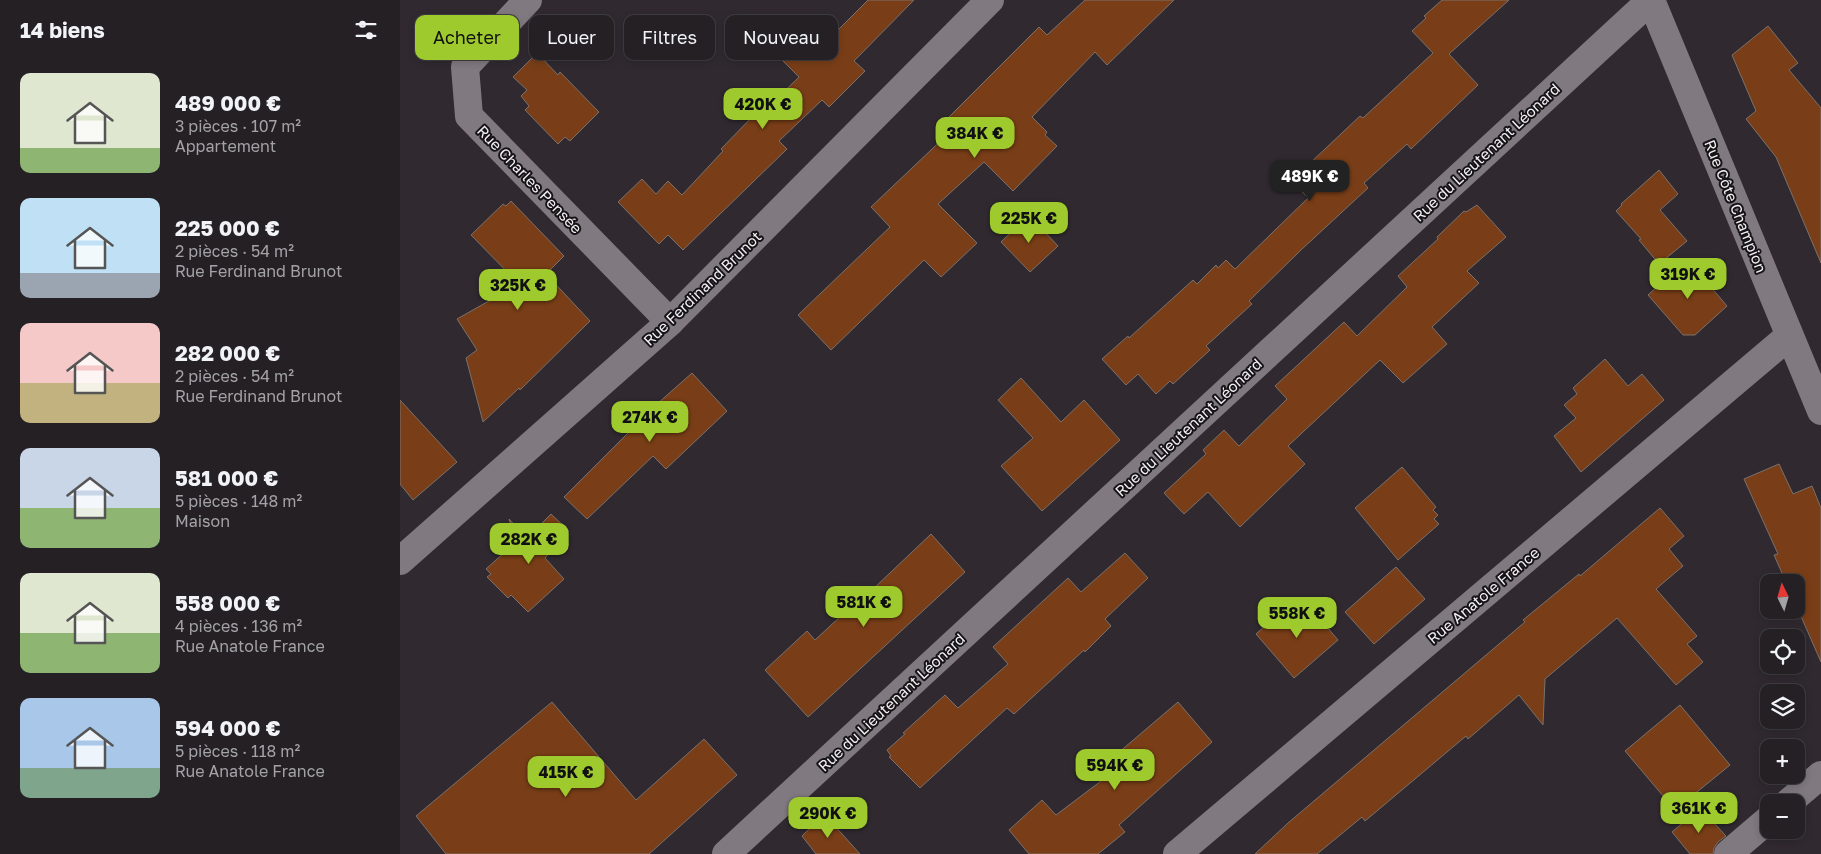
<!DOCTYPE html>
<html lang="fr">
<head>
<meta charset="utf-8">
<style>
  body { margin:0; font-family:"Golos Text",sans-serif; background:#302d31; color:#f1f3f6; height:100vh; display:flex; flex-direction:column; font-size:19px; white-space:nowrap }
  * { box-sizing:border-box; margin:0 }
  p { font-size:16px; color:#a3a3a6 }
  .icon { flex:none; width:28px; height:28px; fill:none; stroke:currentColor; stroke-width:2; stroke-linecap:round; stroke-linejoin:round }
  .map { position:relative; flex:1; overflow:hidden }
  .sheet { display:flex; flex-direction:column; background:#242024; width:400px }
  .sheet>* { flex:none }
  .guide { position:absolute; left:15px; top:15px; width:475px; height:45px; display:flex; gap:10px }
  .needle { width:32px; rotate:355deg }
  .controls { position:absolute; left:1360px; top:574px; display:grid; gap:10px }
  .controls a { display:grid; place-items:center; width:45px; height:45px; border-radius:10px; background:#242024; box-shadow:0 2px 8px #0003,0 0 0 1px #413e41; font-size:25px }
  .price { position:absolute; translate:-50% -42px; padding:0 11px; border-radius:10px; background:#9fca2d; color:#111; font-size:16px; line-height:32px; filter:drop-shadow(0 1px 2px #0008) }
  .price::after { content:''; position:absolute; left:50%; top:30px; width:15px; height:11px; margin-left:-8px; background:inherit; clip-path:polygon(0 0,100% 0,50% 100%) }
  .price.on { background:#222; color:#fff }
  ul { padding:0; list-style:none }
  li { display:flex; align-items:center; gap:15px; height:125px; padding:0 20px }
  li span { display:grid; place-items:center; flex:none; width:140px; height:100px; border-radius:10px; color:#555 }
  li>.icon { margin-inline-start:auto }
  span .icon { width:60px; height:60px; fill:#fffc; stroke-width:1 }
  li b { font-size:21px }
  h2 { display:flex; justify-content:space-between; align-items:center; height:60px; padding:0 20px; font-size:21px }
  .chip { padding:0 18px; border-radius:10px; background:#242024; box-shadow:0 2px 8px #0003,0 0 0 1px #413e41; font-size:18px; line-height:45px }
  .chip.on { background:#9fca2d; color:#111 }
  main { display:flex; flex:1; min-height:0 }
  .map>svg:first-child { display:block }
  .building { fill:#793e17; stroke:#7a716c }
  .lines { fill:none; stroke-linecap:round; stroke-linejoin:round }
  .minor { stroke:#807980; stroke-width:28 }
  .labels { text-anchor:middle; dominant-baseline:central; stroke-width:4; stroke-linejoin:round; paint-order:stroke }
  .street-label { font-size:15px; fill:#f3eff3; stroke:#161316 }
</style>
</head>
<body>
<main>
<section class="sheet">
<h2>14 biens<svg class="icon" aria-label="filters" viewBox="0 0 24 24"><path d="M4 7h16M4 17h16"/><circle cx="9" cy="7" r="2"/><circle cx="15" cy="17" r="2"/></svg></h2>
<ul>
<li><span style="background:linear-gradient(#dfe7d0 75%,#8fb573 0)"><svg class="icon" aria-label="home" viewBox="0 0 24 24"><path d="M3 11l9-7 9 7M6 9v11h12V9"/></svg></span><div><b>489 000 €</b><p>3 pièces · 107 m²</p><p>Appartement</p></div></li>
<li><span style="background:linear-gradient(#bfe0f5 75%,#9aa5b1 0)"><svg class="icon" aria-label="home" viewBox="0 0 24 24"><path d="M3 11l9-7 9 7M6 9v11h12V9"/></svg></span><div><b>225 000 €</b><p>2 pièces · 54 m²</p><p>Rue Ferdinand Brunot</p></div></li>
<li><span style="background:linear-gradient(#f6c9c9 60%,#c2b280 0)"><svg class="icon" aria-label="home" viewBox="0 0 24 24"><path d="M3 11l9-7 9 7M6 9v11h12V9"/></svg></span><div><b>282 000 €</b><p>2 pièces · 54 m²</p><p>Rue Ferdinand Brunot</p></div></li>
<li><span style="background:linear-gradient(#c9d6e8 60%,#8fb573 0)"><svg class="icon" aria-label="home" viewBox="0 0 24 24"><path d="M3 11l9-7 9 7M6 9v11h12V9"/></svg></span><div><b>581 000 €</b><p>5 pièces · 148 m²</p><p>Maison</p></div></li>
<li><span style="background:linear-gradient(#dfe7d0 60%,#8fb573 0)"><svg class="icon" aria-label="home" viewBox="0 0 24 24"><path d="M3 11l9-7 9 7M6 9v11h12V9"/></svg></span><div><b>558 000 €</b><p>4 pièces · 136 m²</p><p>Rue Anatole France</p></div></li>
<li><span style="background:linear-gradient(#a9c7e8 70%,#7fa58c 0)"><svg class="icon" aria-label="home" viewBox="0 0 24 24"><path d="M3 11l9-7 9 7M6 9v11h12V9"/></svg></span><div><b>594 000 €</b><p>5 pièces · 118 m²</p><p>Rue Anatole France</p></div></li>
</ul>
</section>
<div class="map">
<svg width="1421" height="854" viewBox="0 0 1421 854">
  <rect width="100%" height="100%" fill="#302a30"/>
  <g class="building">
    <polygon points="468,0 514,0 454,61 465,71 429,107 422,100 379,141 387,149 283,250 268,235 259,244 218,202 242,179 256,194 268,181 282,195 323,151 321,149 354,115 357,118 399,77 379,57 401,36 416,52"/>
    <polygon points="685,0 774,0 707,65 695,52 632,117 647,132 645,135 657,146 613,191 584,162 538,204 577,243 541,277 524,260 431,350 398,315 490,227 471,207 552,130 544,122 639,27 647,35"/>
    <polygon points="1042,0 1109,0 1049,54 1078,85 1011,149 1007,144 964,183 968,188 901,250 849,301 852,304 806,346 810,350 773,384 770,381 756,394 738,374 726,385 702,359 728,336 729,338 793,280 797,284 816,265 818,268 826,260 835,269 908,198 891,181 960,116 963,118 1033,53 1012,31 1026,18 1024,16"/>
    <polygon points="1368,26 1398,63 1389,70 1421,108 1421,263 1376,157 1346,119 1356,111 1332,55"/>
    <polygon points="137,53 158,75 160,72 199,112 170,141 165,137 158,144 125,110 129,106 121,96 127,90 113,77"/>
    <polygon points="1259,170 1278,194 1260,210 1287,241 1259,264 1239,240 1241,239 1216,211 1222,205 1221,204"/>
    <polygon points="111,201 164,256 146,274 190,321 120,390 119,388 83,422 66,358 77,350 57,319 119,284 71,235 103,204 106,206"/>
    <polygon points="1077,205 1106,237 1067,271 1079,283 1032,327 1047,344 1003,383 980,360 888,446 905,464 840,527 808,492 784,514 764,493 806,454 803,450 824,430 839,446 887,399 875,386 944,322 957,336 1007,287 998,276 1038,239 1037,237 1064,211 1066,212"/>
    <polygon points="629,215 658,246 630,272 601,242"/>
    <polygon points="1287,259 1327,306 1295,335 1283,335 1248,295"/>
    <polygon points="1205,359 1228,386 1242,374 1264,400 1181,472 1154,436 1176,418 1164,405 1177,394 1173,388"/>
    <polygon points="292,373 327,411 266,469 253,456 187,519 164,497 257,404"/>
    <polygon points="621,378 661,422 684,400 720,440 642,511 601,466 633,438 598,400"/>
    <polygon points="0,400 57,462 13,500 0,484"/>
    <polygon points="1379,464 1393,494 1412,486 1421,508 1421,662 1396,605 1396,582 1386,582 1374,555 1378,554 1344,479"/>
    <polygon points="1002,467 1036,507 1033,510 1038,515 1034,519 1039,524 998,560 955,508"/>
    <polygon points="1260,508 1284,536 1269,549 1283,566 1256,589 1297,636 1287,644 1303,662 1276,685 1217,618 1145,679 1143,725 1119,695 1068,739 1066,736 965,821 962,817 917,854 855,854 888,823 1125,622 1123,620 1179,574 1180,576"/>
    <polygon points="151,514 169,531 145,558 164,579 128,612 111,595 108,598 87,577 91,574 86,569 116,542 109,519 127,538"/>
    <polygon points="531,534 565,572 408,717 365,670 407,631 415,640 470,589 471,591"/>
    <polygon points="725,553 748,578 705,619 711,626 685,652 684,650 614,714 607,708 520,788 489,757 491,756 487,750 505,734 503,733 545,695 558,708 608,664 593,647 668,578 681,592"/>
    <polygon points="996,567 1025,599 974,644 945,612"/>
    <polygon points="893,601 908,618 914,612 938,640 894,678 856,634"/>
    <polygon points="152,702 236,800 304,739 337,775 249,854 46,854 16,816"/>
    <polygon points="778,702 812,742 719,825 725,832 698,854 629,854 609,830 642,800 656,815 709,775 708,773 724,760 718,753"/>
    <polygon points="1280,705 1330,765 1275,810 1225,751"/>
    <polygon points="1300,808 1326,836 1318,842 1314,848 1313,854 1290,854 1272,832"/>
    <polygon points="424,814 460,854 416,854 402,836"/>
  </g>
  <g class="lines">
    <g class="minor">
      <polyline points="128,0 65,67 69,116 270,322"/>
      <polyline points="1251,0 1421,411"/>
      <polyline points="0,561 270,322 590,0"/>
      <polyline points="1389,802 1421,775"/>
      <polyline points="326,854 1251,0"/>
      <polyline points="777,854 1389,336"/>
      <polyline points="1328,854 1369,819"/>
    </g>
  </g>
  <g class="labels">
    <g class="street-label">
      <text transform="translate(1086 152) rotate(-43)">Rue du Lieutenant Léonard</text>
      <text transform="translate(130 179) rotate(46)">Rue Charles Pensée</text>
      <text transform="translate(1336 206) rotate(68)">Rue Côte Champion</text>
      <text transform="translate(302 288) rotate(-44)">Rue Ferdinand Brunot</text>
      <text transform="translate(788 427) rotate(-43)">Rue du Lieutenant Léonard</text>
      <text transform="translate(1083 595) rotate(-40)">Rue Anatole France</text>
      <text transform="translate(491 702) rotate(-43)">Rue du Lieutenant Léonard</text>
    </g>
  </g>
</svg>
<div class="controls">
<a><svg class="needle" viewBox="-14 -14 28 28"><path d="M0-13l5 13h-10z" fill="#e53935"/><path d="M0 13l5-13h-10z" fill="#a3a3a6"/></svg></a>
<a><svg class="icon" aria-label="locate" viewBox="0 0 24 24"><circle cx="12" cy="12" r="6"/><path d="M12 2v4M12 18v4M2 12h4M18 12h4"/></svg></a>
<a><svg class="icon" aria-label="layers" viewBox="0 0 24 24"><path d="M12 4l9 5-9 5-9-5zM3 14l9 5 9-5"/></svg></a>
<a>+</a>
<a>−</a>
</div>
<b class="price" style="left:363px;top:130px">420K €</b>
<b class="price" style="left:575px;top:159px">384K €</b>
<b class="price on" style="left:910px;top:202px">489K €</b>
<b class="price" style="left:629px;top:244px">225K €</b>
<b class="price" style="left:1288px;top:300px">319K €</b>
<b class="price" style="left:118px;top:311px">325K €</b>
<b class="price" style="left:250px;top:443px">274K €</b>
<b class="price" style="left:129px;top:565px">282K €</b>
<b class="price" style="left:464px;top:628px">581K €</b>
<b class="price" style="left:897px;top:639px">558K €</b>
<b class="price" style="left:715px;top:791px">594K €</b>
<b class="price" style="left:166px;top:798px">415K €</b>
<b class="price" style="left:1299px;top:834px">361K €</b>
<b class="price" style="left:428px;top:839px">290K €</b>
<div class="guide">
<a class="chip on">Acheter</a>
<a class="chip">Louer</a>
<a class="chip">Filtres</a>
<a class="chip">Nouveau</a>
</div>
</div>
</main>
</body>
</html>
